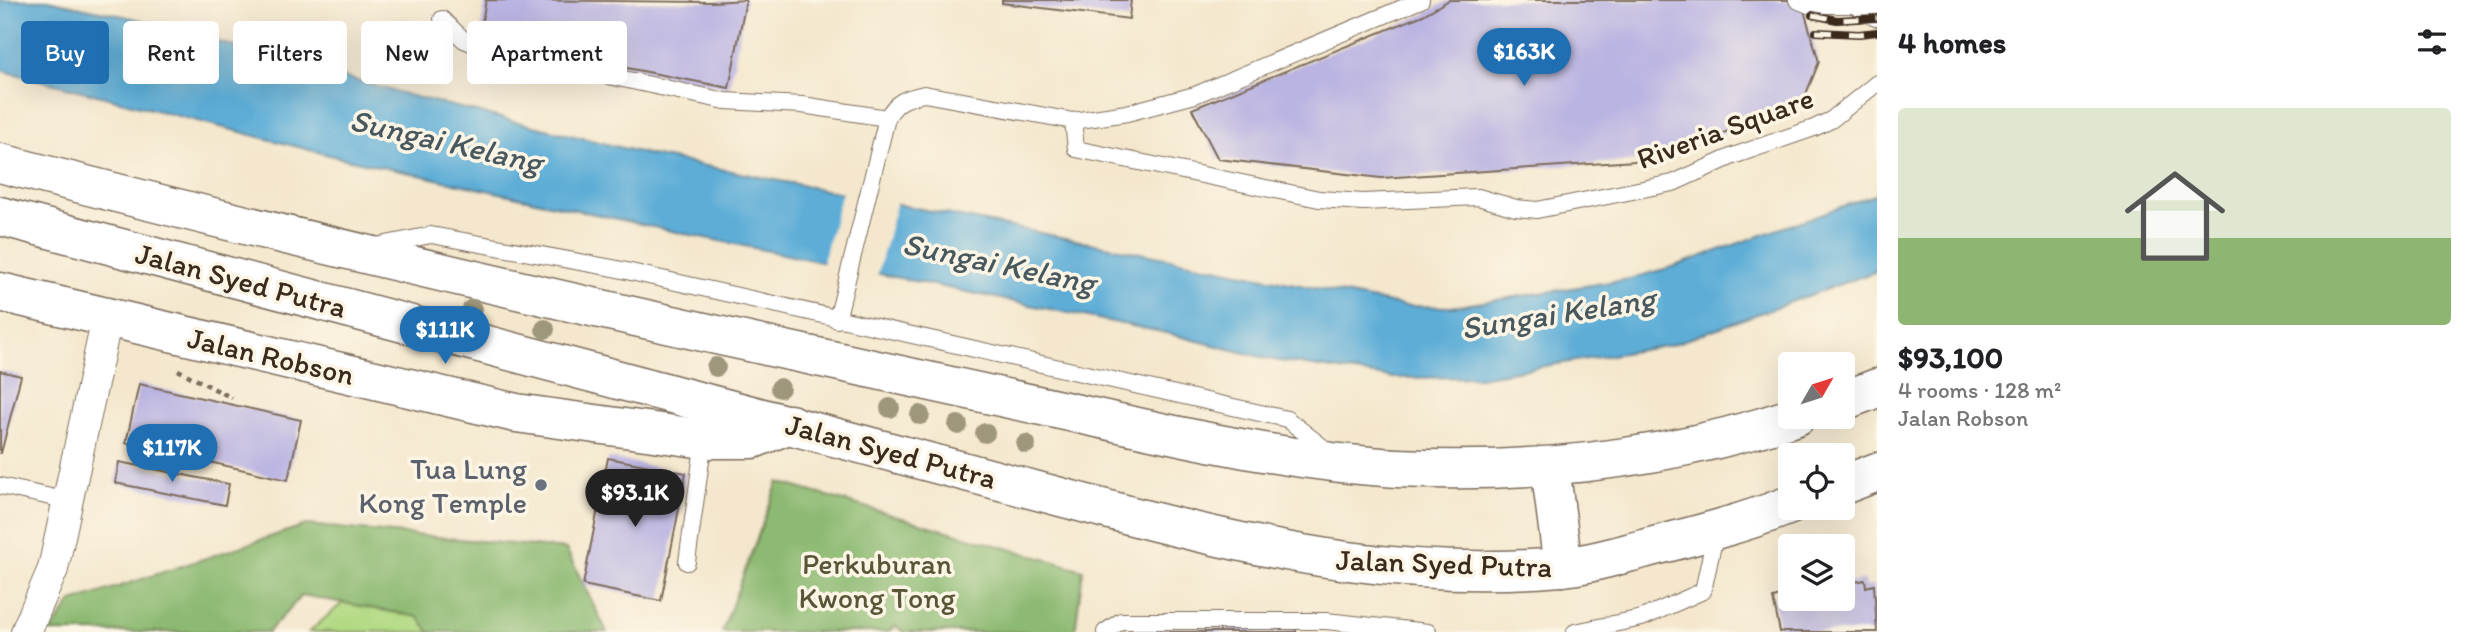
<!DOCTYPE html>
<html lang="en">
<head>
<meta charset="utf-8">
<style>
  body { margin:0; font-family:Itim,sans-serif; background:#f2f2f2; color:#202124; height:100vh; display:flex; flex-direction:column; font-size:26px; white-space:nowrap }
  * { box-sizing:border-box; margin:0 }
  p { font-size:23px; color:#757577 }
  .icon { flex:none; width:38px; height:38px; fill:none; stroke:currentColor; stroke-width:2; stroke-linecap:round; stroke-linejoin:round }
  .map { position:relative; flex:1; overflow:hidden }
  .sheet { display:flex; flex-direction:column; background:#fff; width:595px }
  .sheet>* { flex:none }
  .hud { position:absolute; left:21px; top:21px; width:665px; height:63px; display:flex; gap:14px }
  .needle { width:46px; rotate:51deg }
  .tools { position:absolute; left:1778px; top:352px; display:grid; gap:14px }
  .tools a { display:grid; place-items:center; width:77px; height:77px; border-radius:7px; background:#fff; box-shadow:0 7px 28px #0002; font-size:35px }
  .price { position:absolute; translate:-50% -60px; padding:0 16px; border-radius:24px; background:#1f6fb2; color:#fff; font-size:23px; line-height:46px; filter:drop-shadow(0 2px 4px #0008) }
  .price::after { content:''; position:absolute; left:50%; top:42px; width:21px; height:16px; margin-left:-10px; background:inherit; clip-path:polygon(0 0,100% 0,50% 100%) }
  .price.selected { background:#222; color:#fff }
  ul { padding:0; list-style:none }
  li { display:grid; align-content:center; gap:14px; height:371px; padding:0 21px }
  li+li { border-top:2px solid #e0e0e0 }
  li span { display:grid; place-items:center; height:217px; border-radius:7px; color:#555 }
  li>.icon { margin-inline-start:auto }
  span .icon { width:126px; height:126px; fill:#fffc; stroke-width:1 }
  li b { font-size:30px }
  h2 { display:flex; justify-content:space-between; align-items:center; height:84px; padding:0 21px; font-size:30px }
  .chip { padding:0 24px; border-radius:7px; background:#fff; box-shadow:0 7px 28px #0002; font-size:24px; line-height:63px }
  .chip.selected { background:#1f6fb2; color:#fff }
  main { display:flex; flex:1; min-height:0 }
  .map>svg:first-child { display:block }
  .green { fill:#b2da84; stroke:#768251; stroke-width:2 }
  .forest { fill:#8dba72; stroke:#647248; stroke-width:2 }
  .water { fill:#5dadd7; stroke:#4c6c7a; stroke-width:2 }
  .pier { fill:#f4e7cd }
  .building { fill:#bab4e2 }
  .lines { fill:none; stroke-linecap:round; stroke-linejoin:round }
  .lane-casing { stroke:#7c6c5b; stroke-width:18 }
  .street-casing { stroke:#7c6c5b; stroke-width:32 }
  .secondary-casing { stroke:#7c6c5b; stroke-width:41 }
  .primary-casing { stroke:#7c6c5b; stroke-width:41 }
  .path { stroke:#7c6c5b; stroke-width:4.5; stroke-dasharray:5 5; stroke-linecap:butt }
  .lane { stroke:#fff; stroke-width:16 }
  .street { stroke:#fff; stroke-width:30 }
  .secondary { stroke:#fff; stroke-width:38 }
  .primary { stroke:#fff; stroke-width:38 }
  .rail-casing { stroke:#3b2a1e; stroke-width:8 }
  .rail { stroke:#fcf5e5; stroke-width:5; stroke-dasharray:16; stroke-linecap:butt }
  .tree { fill:#9f977b }
  .worship-dot { fill:#6b7280; stroke:#fcf5e5; stroke-width:2.5 }
  .labels { text-anchor:middle; dominant-baseline:central; stroke-width:7; stroke-linejoin:round; paint-order:stroke }
  .street-label { font-size:30px; fill:#3b2a1e; stroke:#fcf5e5 }
  .worship-label { font-size:30px; fill:#5b616d; stroke:#fcf5e5; text-anchor:end }
  .park-label { font-size:30px; fill:#595638; stroke:#fcf5e5 }
  .water-label { font-size:32px; font-style:italic; fill:#47585f; stroke:#fcf5e5 }
</style>
</head>
<body>
<main>
<div class="map">
<svg width="1877" height="632" viewBox="0 0 1877 632">
  <rect width="100%" height="100%" fill="#fcf5e5"/>
  <filter id="ink" filterUnits="userSpaceOnUse"><feTurbulence type="fractalNoise" baseFrequency=".0143" numOctaves="2"/><feDisplacementMap in="SourceGraphic" scale="14" xChannelSelector="R" yChannelSelector="G"/><feConvolveMatrix kernelMatrix="1 2 1 2 8 2 1 2 1" color-interpolation-filters="sRGB"/></filter>
  <filter id="wash" filterUnits="userSpaceOnUse"><feTurbulence type="fractalNoise" baseFrequency=".00686" numOctaves="4" result="noise"/><feDisplacementMap in="SourceGraphic" scale="28" xChannelSelector="R" yChannelSelector="G"/><feGaussianBlur stdDeviation="1.57" result="paint"/><feColorMatrix in="noise" values="0 0 0 0 0 0 0 0 0 0 0 0 0 0 0 0 0 1.4 0 .05"/><feComposite in="paint" operator="in"/></filter>
  <g filter="url(#wash)">
    <rect width="100%" height="100%" fill="#f4e7cd"/>
    <polygon class="green" points="369,580 535,632 309,632"/>
    <g class="forest">
      <polygon points="778,482 1083,570 1075,632 904,632 895,626 888,632 722,632"/>
      <polygon points="306,525 566,549 607,632 430,632 418,617 302,595 268,632 50,632 72,602"/>
    </g>
    <polygon class="water" points="0,0 47,0 133,18 408,95 651,155 1405,306 1451,307 1629,279 1672,267 1877,194 1877,271 1671,345 1480,377 1394,378 1273,360 1166,333 676,232 337,157 0,70"/>
    <polygon class="pier" points="842,192 897,201 877,276 822,265"/>
    <g id="blocks">
      <g class="building">
        <polygon points="486,0 712,2 746,0 729,88 479,39"/>
        <polygon points="1002,0 1131,0 1129,19 1002,3"/>
        <polygon points="1449,0 1801,0 1819,62 1802,104 1650,160 1381,178 1218,159 1192,109 1423,15"/>
        <polygon points="0,371 21,376 1,453 0,453"/>
        <polygon points="139,384 301,420 288,480 126,443"/>
        <polygon points="608,458 686,473 661,601 583,585"/>
        <polygon points="119,462 229,484 225,505 115,483"/>
        <polygon points="1865,580 1866,587 1874,585 1877,632 1780,632 1773,598 1781,596 1780,590 1790,588 1790,598 1843,598 1843,584"/>
        <polygon points="1232,626 1296,627 1296,632 1144,632 1144,628 1231,629"/>
      </g>
    </g>
  </g>
  <g filter="url(#ink)">
    <use href="#blocks" fill-opacity="0" stroke="#7c6c5b" stroke-width="2"/>
    <g class="lines">
      <defs>
        <g id="lane">
          <polyline points="1797,0 1809,5 1863,5"/>
          <path d="M 442,19 L 464,40 L 493,51 L 725,101 L 802,105 L 887,118 C 896,101 906,98 924,94 L 1073,121 L 1076,149 L 1319,199 L 1363,202 L 1478,197 L 1516,208 L 1537,210 L 1673,183 L 1733,156 L 1814,128 L 1831,120 L 1877,83"/>
          <polyline points="1073,121 1127,113 1195,95 1421,0"/>
          <polyline points="376,246 431,235 613,268 1287,419 1329,452"/>
          <polyline points="837,320 887,118"/>
          <polyline points="0,486 69,501"/>
          <polyline points="687,562 704,439"/>
          <polyline points="1105,632 1121,621 1326,621 1428,632"/>
          <polyline points="1575,632 1642,618 1703,591 1716,531"/>
        </g>
        <g id="street">
          <polyline points="1859,0 1877,11"/>
          <polyline points="26,632 53,569 107,318"/>
        </g>
        <polyline id="secondary" points="0,292 516,413 704,439 753,439 790,424"/>
        <g id="primary">
          <path d="M 0,163 C 265,232 532,295 799,353 C 898,375 997,397 1097,418 C 1195,440 1296,462 1397,468 C 1531,474 1669,459 1797,416"/>
          <path d="M 0,216 L 1136,517 C 1279,554 1412,580 1560,567 C 1587,565 1616,556 1643,549 C 1693,536 1742,524 1790,505"/>
          <polyline points="1843,401 1877,388"/>
          <polyline points="1550,466 1563,567"/>
          <polyline points="1843,485 1877,472"/>
        </g>
      </defs>
      <use href="#lane" class="lane-casing"/>
      <use href="#street" class="street-casing"/>
      <use href="#secondary" class="secondary-casing"/>
      <use href="#primary" class="primary-casing"/>
      <polyline class="path" points="178,370 232,398"/>
      <use href="#lane" class="lane"/>
      <use href="#street" class="street"/>
      <use href="#secondary" class="secondary"/>
      <use href="#primary" class="primary"/>
      <defs>
        <g id="rail">
          <polyline points="1812,15 1837,20 1877,18"/>
          <polyline points="1816,32 1859,34 1877,32"/>
        </g>
      </defs>
      <use href="#rail" class="rail-casing"/>
      <use href="#rail" class="rail"/>
    </g>
    <g class="tree">
      <circle cx="472" cy="309" r="10"/>
      <circle cx="545" cy="329" r="10"/>
      <circle cx="716" cy="367" r="10"/>
      <circle cx="780" cy="388" r="10"/>
      <circle cx="890" cy="408" r="10"/>
      <circle cx="920" cy="415" r="10"/>
      <circle cx="958" cy="425" r="10"/>
      <circle cx="985" cy="433" r="10"/>
      <circle cx="1026" cy="444" r="10"/>
    </g>
  </g>
  <circle class="worship-dot" cx="541" cy="485" r="7"/>
  <g class="labels">
    <g class="street-label">
      <text transform="translate(1725 128) rotate(-20)">Riveria Square</text>
      <text transform="translate(241 280) rotate(15)">Jalan Syed Putra</text>
      <text transform="translate(271 356) rotate(13)">Jalan Robson</text>
      <text transform="translate(891 451) rotate(15)">Jalan Syed Putra</text>
      <text transform="translate(1444 563) rotate(2)">Jalan Syed Putra</text>
    </g>
    <g class="worship-label">
      <text x="527" y="468">Tua Lung<tspan x="527" dy="34">Kong Temple</tspan></text>
    </g>
    <g class="park-label">
      <text x="877" y="563">Perkuburan<tspan x="877" dy="34">Kwong Tong</tspan></text>
    </g>
    <g class="water-label">
      <text transform="translate(446 141) rotate(13)">Sungai Kelang</text>
      <text transform="translate(999 263) rotate(12)">Sungai Kelang</text>
      <text transform="translate(1558 313) rotate(-9)">Sungai Kelang</text>
    </g>
  </g>
</svg>
<div class="tools">
<a><svg class="needle" viewBox="-14 -14 28 28"><path d="M0-13l5 13h-10z" fill="#e53935"/><path d="M0 13l5-13h-10z" fill="#757577"/></svg></a>
<a><svg class="icon" aria-label="locate" viewBox="0 0 24 24"><circle cx="12" cy="12" r="6"/><path d="M12 2v4M12 18v4M2 12h4M18 12h4"/></svg></a>
<a><svg class="icon" aria-label="layers" viewBox="0 0 24 24"><path d="M12 4l9 5-9 5-9-5zM3 14l9 5 9-5"/></svg></a>
</div>
<b class="price" style="left:1524px;top:88px">$163K</b>
<b class="price" style="left:445px;top:366px">$111K</b>
<b class="price" style="left:172px;top:484px">$117K</b>
<b class="price selected" style="left:635px;top:529px">$93.1K</b>
<div class="hud">
<a class="chip selected">Buy</a>
<a class="chip">Rent</a>
<a class="chip">Filters</a>
<a class="chip">New</a>
<a class="chip">Apartment</a>
</div>
</div>
<section class="sheet">
<h2>4 homes<svg class="icon" aria-label="filters" viewBox="0 0 24 24"><path d="M4 7h16M4 17h16"/><circle cx="9" cy="7" r="2"/><circle cx="15" cy="17" r="2"/></svg></h2>
<ul>
<li><span style="background:linear-gradient(#dfe7d0 60%,#8fb573 0)"><svg class="icon" aria-label="home" viewBox="0 0 24 24"><path d="M3 11l9-7 9 7M6 9v11h12V9"/></svg></span><div><b>$93,100</b><p>4 rooms · 128 m²</p><p>Jalan Robson</p></div></li>
</ul>
</section>
</main>
</body>
</html>
